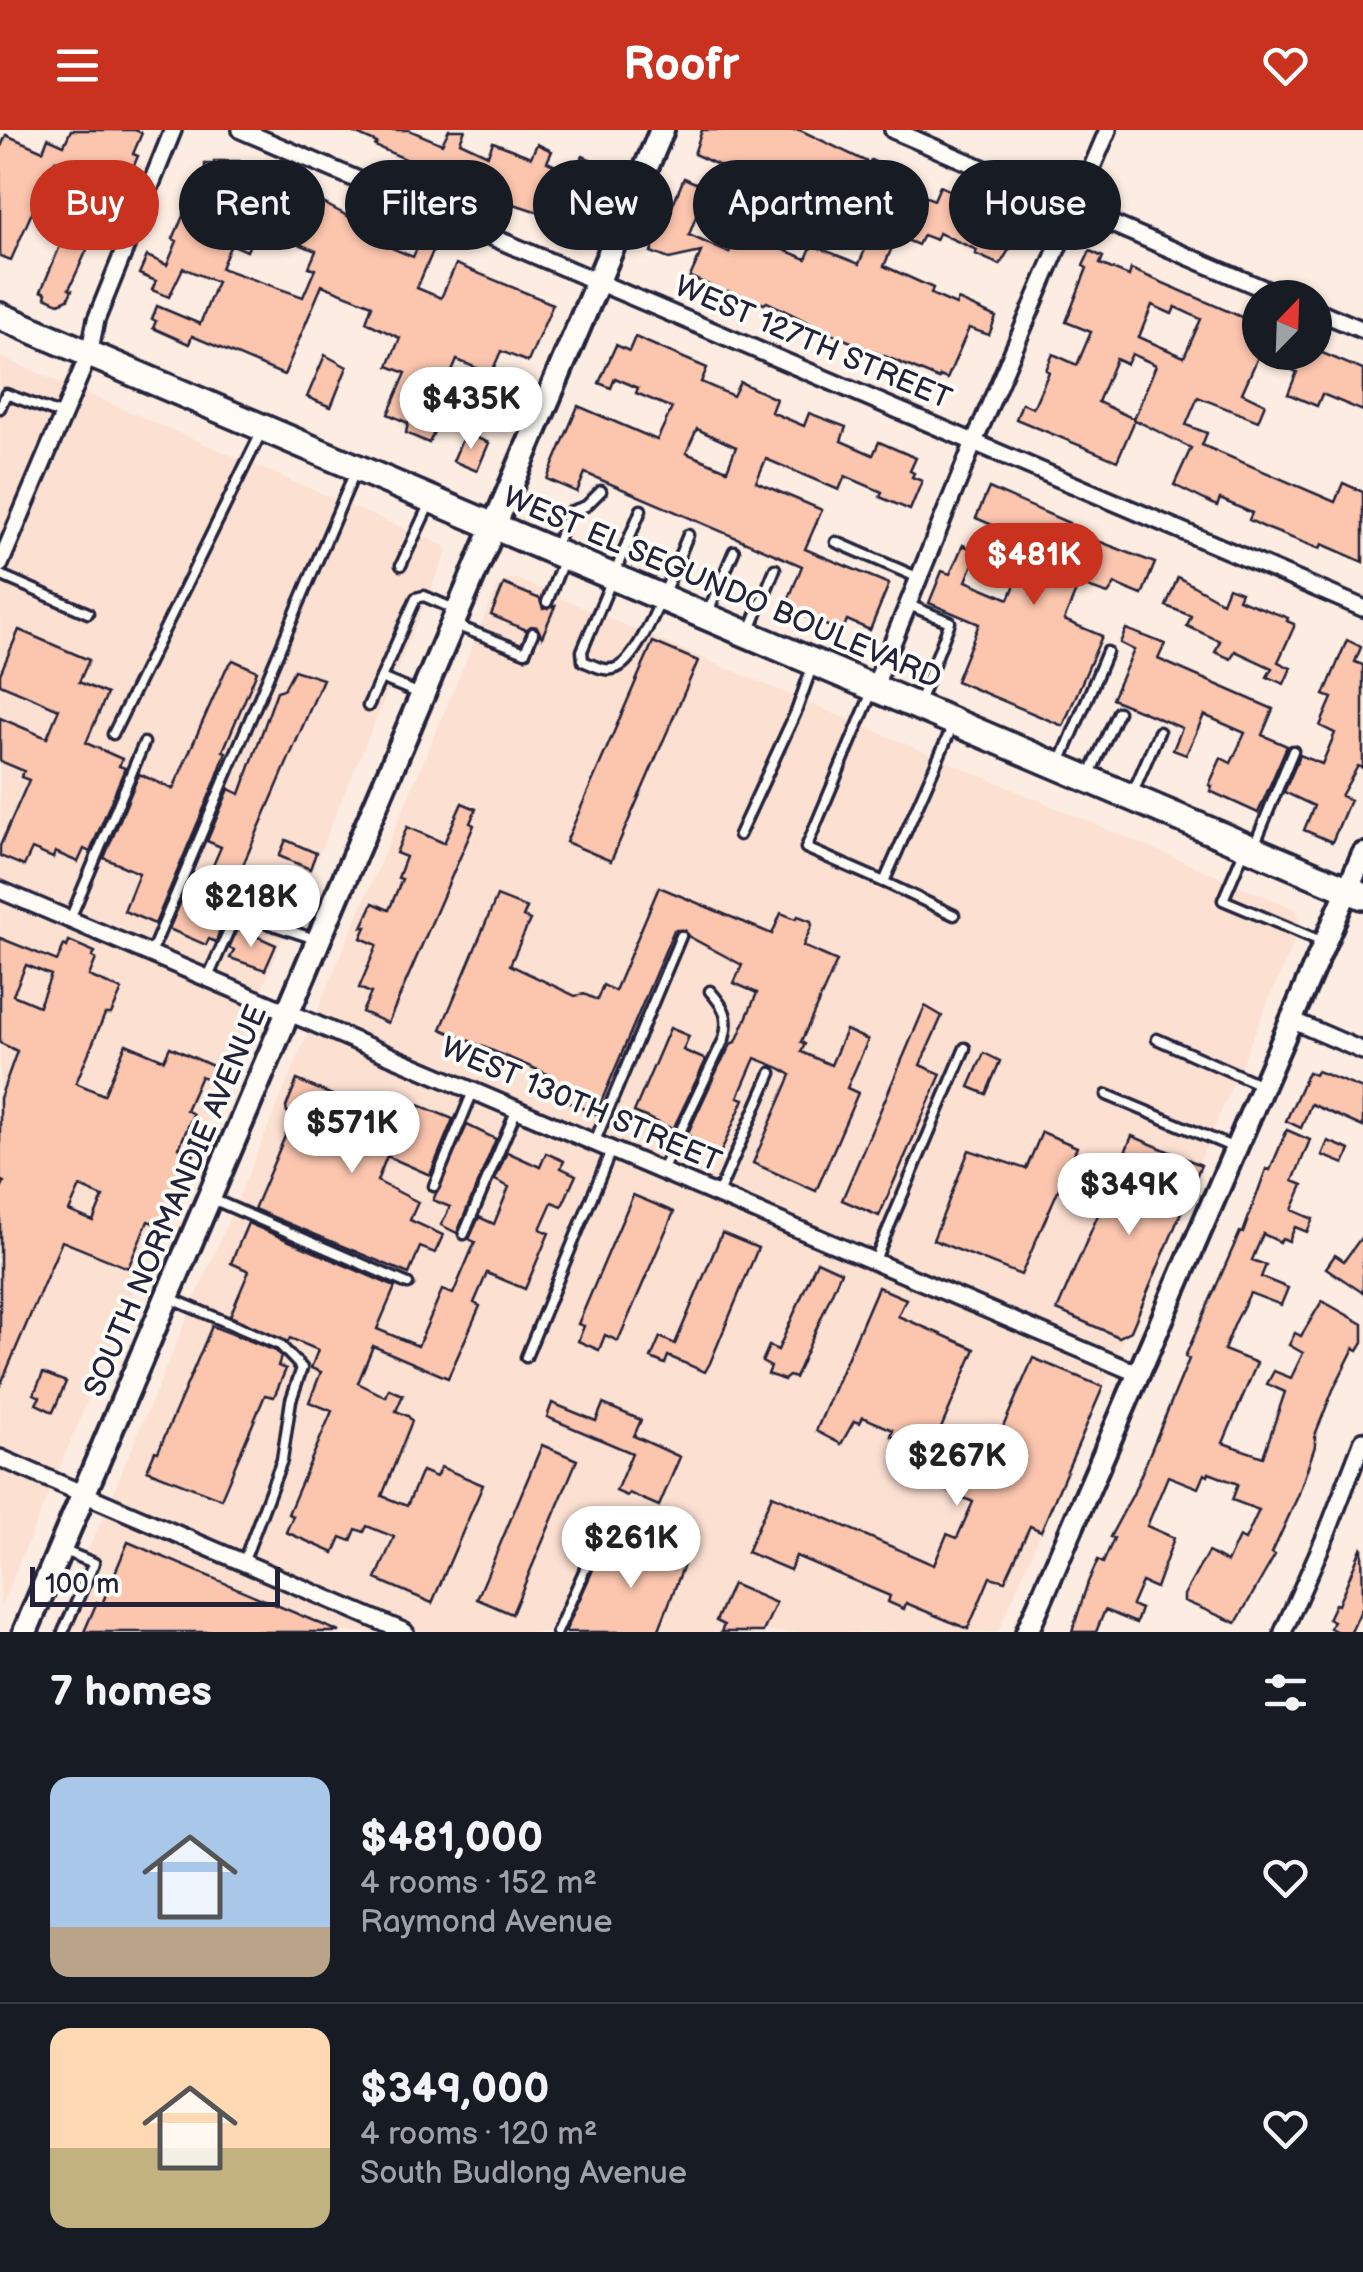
<!DOCTYPE html>
<html lang="en">
<head>
<meta charset="utf-8">
<style>
  body { margin:0; font-family:"Balsamiq Sans",sans-serif; background:#20242c; color:#f1f3f6; height:100vh; display:flex; flex-direction:column; font-size:38px; white-space:nowrap }
  * { box-sizing:border-box; margin:0 }
  p { font-size:32px; color:#9ea1a6 }
  .icon { flex:none; width:55px; height:55px; fill:none; stroke:currentColor; stroke-width:2; stroke-linecap:round; stroke-linejoin:round }
  .map { position:relative; height:1502px; overflow:hidden }
  .side { display:flex; flex-direction:column; background:#171b24; flex:1 }
  .side>* { flex:none }
  .top-card { position:absolute; left:30px; top:30px; width:1305px; height:90px; display:flex; gap:20px }
  .needle { width:65px; rotate:23deg }
  .controls { position:absolute; left:1242px; top:150px; display:grid; gap:20px }
  .controls a { display:grid; place-items:center; width:90px; height:90px; border-radius:50%; background:#171b24; box-shadow:0 2px 8px #0004; font-size:50px }
  .scale { position:absolute; left:30px; bottom:25px; width:250px; box-sizing:border-box; padding-left:10px; border:5px solid #22223b; border-top:0; font-size:28px; line-height:35px; white-space:nowrap; color:#22223b; -webkit-text-stroke:8px #fdfcf7; paint-order:stroke }
  .price { position:absolute; translate:-50% -85px; padding:0 22px; border-radius:35px; background:#fff; color:#222; font-size:32px; line-height:65px; filter:drop-shadow(0 2px 5px #0008) }
  .price::after { content:''; position:absolute; left:50%; top:60px; width:30px; height:22px; margin-left:-15px; background:inherit; clip-path:polygon(0 0,100% 0,50% 100%) }
  .price.active { background:#c8321e; color:#fff }
  ul { padding:0; list-style:none }
  li { display:flex; align-items:center; gap:30px; height:250px; padding:0 50px }
  li+li { border-top:2px solid #363941 }
  li span { display:grid; place-items:center; flex:none; width:280px; height:200px; border-radius:20px; color:#555 }
  li>.icon { margin-inline-start:auto }
  span .icon { width:120px; height:120px; fill:#fffc; stroke-width:1 }
  li b { font-size:42px }
  h2 { display:flex; justify-content:space-between; align-items:center; height:120px; padding:0 50px; font-size:42px }
  .tag { padding:0 35px; border-radius:45px; background:#171b24; box-shadow:0 2px 8px #0004; font-size:35px; line-height:90px }
  .tag.active { background:#c8321e; color:#fff }
  header { display:flex; justify-content:space-between; align-items:center; height:130px; padding:0 50px; background:#c8321e; color:#fff; font-size:45px; font-weight:700 }
  .map>svg:first-child { display:block }
  .built { fill:#fce0d2 }
  .building { fill:#fbc5ae; stroke:#22223b; stroke-width:2.5; fill-rule:evenodd }
  .lines { fill:none; stroke-linecap:round; stroke-linejoin:round }
  .service-casing { stroke:#22223b; stroke-width:15 }
  .minor-casing { stroke:#22223b; stroke-width:22 }
  .tertiary-casing { stroke:#22223b; stroke-width:28 }
  .secondary-casing { stroke:#22223b; stroke-width:30 }
  .primary-casing { stroke:#22223b; stroke-width:32 }
  .service { stroke:#fdfcf7; stroke-width:8 }
  .minor { stroke:#fdfcf7; stroke-width:15 }
  .tertiary { stroke:#fdfcf7; stroke-width:20 }
  .secondary { stroke:#fdfcf7; stroke-width:22 }
  .primary { stroke:#fdfcf7; stroke-width:25 }
  .labels { text-anchor:middle; dominant-baseline:central; stroke-width:8; stroke-linejoin:round; paint-order:stroke }
  .street-label { font-size:30px; fill:#22223b; stroke:#fdfcf7 }
</style>
</head>
<body>
<header><svg class="icon" aria-label="menu" viewBox="0 0 24 24"><path d="M4 6h16M4 12h16M4 18h16"/></svg>Roofr<svg class="icon" aria-label="heart" viewBox="0 0 24 24"><path d="M12 20l-8-8c-3-5 5-10 8-4 3-6 11-1 8 4z"/></svg></header>
<div class="map">
<svg width="1363" height="1502" viewBox="0 0 1363 1502">
  <rect width="100%" height="100%" fill="#fcece1"/>
  <filter id="ink" filterUnits="userSpaceOnUse"><feTurbulence type="fractalNoise" baseFrequency=".01" numOctaves="2"/><feDisplacementMap in="SourceGraphic" scale="20" xChannelSelector="R" yChannelSelector="G"/><feConvolveMatrix kernelMatrix="1 2 1 2 8 2 1 2 1" color-interpolation-filters="sRGB"/></filter>
  <g filter="url(#ink)">
    <g class="built">
      <polygon points="0,227 445,416 447,421 0,1478"/>
      <polygon points="516,449 1295,779 1301,795 998,1502 54,1502 499,453"/>
    </g>
    <g class="building">
      <polygon points="71,0 135,0 142,3 133,24 138,26 132,40 125,43 115,64 113,63 69,159 72,160 68,169 59,173 45,167 46,163 41,161 79,71 93,77 104,50 55,30 11,130 0,126 0,19 6,5 43,21 48,8 64,15"/>
      <polygon points="348,0 409,0 442,14 449,0 465,0 460,12 488,25 493,12 531,27 537,14 552,21 547,32 573,44 583,26 599,33 592,49 587,47 568,92 499,69 375,16 377,13"/>
      <path d="M 702,0 L 800,0 L 869,33 L 871,30 L 914,49 L 909,60 L 934,70 L 940,56 L 1024,94 L 1000,135 L 975,124 L 977,120 L 939,103 L 936,110 L 923,105 L 918,115 L 897,106 L 884,136 L 933,158 L 931,164 L 956,175 L 958,170 L 996,187 L 989,205 L 969,198 L 947,249 L 940,246 L 939,249 L 832,204 L 767,172 L 764,174 L 728,161 L 727,163 L 690,147 L 701,122 L 669,129 L 651,122 L 666,80 L 670,81 L 684,48 L 728,67 L 719,90 L 698,81 L 689,105 L 729,123 L 734,110 L 749,117 L 759,93 L 747,88 L 759,60 L 755,59 L 758,53 L 694,24 ZM 796,53 L 836,70 L 829,85 L 872,103 L 859,134 L 812,115 L 806,129 L 769,114 Z"/>
      <path d="M 214,31 L 239,31 L 239,38 L 277,52 L 247,121 L 231,114 L 221,138 L 303,167 L 315,139 L 309,137 L 316,121 L 280,106 L 299,60 L 368,97 L 369,94 L 385,101 L 380,113 L 413,127 L 419,114 L 433,121 L 417,158 L 441,168 L 456,134 L 553,174 L 528,232 L 501,221 L 491,244 L 457,230 L 443,263 L 450,266 L 429,313 L 406,303 L 408,293 L 388,284 L 406,243 L 388,236 L 400,208 L 366,192 L 372,175 L 322,155 L 284,245 L 192,206 L 189,214 L 153,198 L 156,191 L 152,189 L 157,176 L 200,194 L 217,152 L 183,138 L 169,167 L 152,160 L 156,151 L 139,144 L 147,126 L 167,135 L 177,111 L 173,109 L 197,54 L 205,58 L 205,34 L 214,34 ZM 229,61 L 253,70 L 240,100 L 217,91 Z"/>
      <path d="M 1090,121 L 1103,127 L 1100,134 L 1129,146 L 1131,139 L 1260,195 L 1260,222 L 1320,222 L 1363,240 L 1363,281 L 1322,264 L 1317,276 L 1288,264 L 1297,242 L 1259,225 L 1242,263 L 1265,274 L 1258,291 L 1198,267 L 1186,295 L 1207,303 L 1202,315 L 1335,372 L 1343,353 L 1363,362 L 1363,432 L 1322,414 L 1320,419 L 1266,398 L 1249,390 L 1252,383 L 1220,369 L 1217,376 L 1174,355 L 1191,318 L 1135,290 L 1117,331 L 1016,289 L 1022,273 L 1033,278 L 1049,242 L 1046,240 L 1053,224 L 1077,235 L 1091,202 L 1066,192 L 1087,138 L 1083,136 ZM 1152,175 L 1172,184 L 1175,177 L 1201,189 L 1184,227 L 1139,207 ZM 1132,224 L 1156,235 L 1134,289 L 1098,272 L 1116,229 L 1127,234 Z"/>
      <path d="M 635,207 L 707,238 L 701,252 L 733,266 L 740,252 L 776,269 L 771,282 L 804,296 L 809,283 L 846,297 L 841,311 L 873,325 L 879,312 L 916,328 L 910,341 L 914,343 L 912,347 L 922,351 L 910,380 L 880,367 L 882,362 L 845,346 L 839,360 L 766,329 L 756,352 L 822,380 L 805,419 L 889,454 L 870,500 L 847,490 L 842,502 L 785,478 L 802,436 L 585,343 L 577,362 L 547,349 L 578,276 L 657,310 L 672,278 L 636,263 L 638,258 L 615,248 L 611,258 L 599,253 L 616,215 L 629,221 ZM 697,299 L 736,317 L 727,340 L 686,323 Z"/>
      <polygon points="325,225 347,237 331,277 307,267"/>
      <polygon points="465,303 489,313 477,341 453,331"/>
      <polygon points="989,358 1069,393 1067,399 1155,433 1142,465 1115,454 1108,464 1079,454 1064,490 1102,506 1063,596 956,551 979,494 929,473 942,441 950,444 963,415 978,422 966,451 1009,469 1019,445 999,437 1006,421 999,418 1006,401 976,388"/>
      <polygon points="1178,447 1222,472 1228,457 1241,462 1238,469 1288,488 1287,491 1294,494 1294,497 1278,532 1291,538 1284,554 1267,547 1272,538 1235,521 1231,529 1215,522 1220,511 1187,496 1191,486 1166,476"/>
      <polygon points="504,454 540,469 543,479 555,476 542,507 537,497 531,496 526,500 491,485"/>
      <polygon points="1126,499 1165,514 1158,529 1273,579 1262,605 1287,616 1258,683 1210,661 1212,656 1209,655 1221,628 1231,633 1245,603 1204,585 1186,625 1173,620 1182,598 1112,569 1134,520 1120,513"/>
      <polygon points="19,500 89,530 79,552 107,564 86,613 122,629 119,636 125,638 90,722 84,719 78,732 55,722 53,728 32,719 24,736 0,726 0,716 29,650 21,647 24,641 0,631 0,588 47,608 59,579 0,554 0,544"/>
      <polygon points="1347,510 1361,517 1355,532 1363,535 1363,638 1358,636 1341,666 1350,670 1332,712 1304,700 1314,676 1284,662 1300,625 1322,634 1335,603 1320,596 1332,568 1324,565"/>
      <polygon points="653,512 698,531 611,731 566,712"/>
      <polygon points="233,530 257,541 255,546 223,621 226,622 215,652 155,794 124,781 139,743 104,728 139,644 173,659 226,539"/>
      <polygon points="294,540 323,549 237,749 258,759 251,776 230,767 216,812 209,809 206,815 169,799 193,743 209,745 221,717 207,711 229,659 240,664 277,561 284,559"/>
      <polygon points="462,673 476,679 470,693 474,695 388,893 362,882 371,863 359,858 377,815 361,808 366,797 362,797 373,773 389,780 402,749 398,748 406,727 396,723 407,697 444,713"/>
      <polygon points="286,710 316,723 310,739 279,726"/>
      <polygon points="659,757 772,804 781,783 796,789 798,786 811,791 812,795 803,816 837,831 801,912 805,914 801,922 831,935 846,900 868,910 847,958 858,963 816,1061 753,1033 791,945 780,938 755,928 738,967 744,969 720,1024 692,1013 694,1008 687,1005 719,936 732,913 736,912 757,863 734,853 742,835 688,806 685,800 674,800 596,984 568,972 573,959 550,950 552,946 441,899 497,766 527,778 523,787 530,790 510,835 575,866 584,864 597,870 603,855 615,861"/>
      <polygon points="238,798 276,815 265,840 230,828 234,820 229,818"/>
      <path d="M 0,808 L 57,831 L 64,815 L 67,817 L 69,811 L 95,822 L 92,827 L 96,829 L 89,846 L 122,860 L 111,884 L 105,884 L 76,953 L 104,965 L 126,914 L 164,930 L 170,917 L 217,938 L 211,951 L 201,946 L 186,980 L 193,984 L 179,1018 L 194,1024 L 167,1088 L 158,1089 L 156,1094 L 148,1091 L 128,1138 L 62,1111 L 0,1256 L 0,1062 L 4,1052 L 0,1050 L 0,968 L 17,921 L 0,913 ZM 26,835 L 51,845 L 39,876 L 13,865 ZM 80,1057 L 103,1067 L 93,1091 L 69,1081 Z"/>
      <polygon points="925,876 942,886 920,935 941,944 879,1086 842,1070"/>
      <polygon points="670,898 689,906 683,920 706,930 673,999 634,982"/>
      <polygon points="984,923 1000,931 986,964 969,957"/>
      <polygon points="1317,941 1363,959 1363,997 1311,974 1301,998 1286,991 1308,942 1315,945"/>
      <polygon points="297,950 409,998 419,975 453,989 430,1045 387,1026 377,1051 418,1072 410,1090 443,1105 435,1123 420,1117 409,1144 254,1079 294,985 287,982 286,977"/>
      <polygon points="467,995 496,1009 457,1103 441,1095 450,1077 433,1070"/>
      <polygon points="1287,1000 1310,1010 1293,1051 1303,1055 1292,1080 1313,1089 1307,1102 1295,1097 1289,1111 1282,1108 1280,1112 1263,1104 1252,1130 1266,1135 1261,1147 1288,1158 1281,1175 1250,1163 1235,1193 1224,1220 1257,1233 1223,1313 1263,1327 1285,1262 1267,1254 1274,1241 1291,1248 1303,1223 1289,1215 1295,1203 1301,1206 1322,1171 1363,1194 1363,1212 1358,1220 1354,1218 1333,1260 1315,1305 1315,1316 1298,1366 1272,1423 1275,1425 1236,1493 1184,1471 1184,1465 1208,1422 1227,1432 1239,1407 1245,1410 1259,1380 1232,1370 1238,1354 1209,1343 1208,1346 1204,1344 1198,1358 1168,1346 1147,1396 1174,1408 1156,1458 1142,1452 1132,1475 1141,1479 1136,1493 1105,1480 1096,1502 1072,1502 1088,1452 1098,1430 1103,1433 1114,1408 1110,1407 1133,1364 1189,1229 1185,1227 1240,1102 1243,1103 1266,1039 1270,1040"/>
      <polygon points="1042,1002 1077,1017 1021,1145 933,1110 969,1020 1026,1039"/>
      <polygon points="1132,1006 1201,1035 1131,1201 1119,1207 1057,1180"/>
      <polygon points="1328,1011 1350,1020 1344,1034 1322,1025"/>
      <polygon points="507,1022 540,1037 546,1023 564,1031 561,1038 576,1045 562,1076 552,1072 540,1099 549,1103 525,1159 487,1143 474,1173 480,1176 448,1248 373,1216 358,1253 386,1267 389,1259 403,1265 396,1281 408,1286 412,1291 382,1366 407,1376 422,1341 436,1347 441,1337 483,1355 432,1473 376,1449 394,1407 367,1396 364,1402 356,1399 351,1411 341,1407 334,1423 286,1402 293,1386 288,1384 332,1281 309,1272 321,1242 311,1238 318,1220 290,1208 288,1212 230,1186 249,1141 231,1133 248,1093 395,1157 377,1199 418,1216 442,1160 453,1164 475,1112 469,1109 479,1087 494,1094 509,1057 495,1050"/>
      <polygon points="633,1065 674,1082 618,1211 605,1205 599,1220 578,1211 584,1196 578,1194"/>
      <polygon points="722,1103 758,1118 710,1233 705,1242 668,1226 665,1234 651,1228 660,1207 675,1214"/>
      <polygon points="1363,1105 1363,1163 1326,1138 1335,1125 1344,1131"/>
      <polygon points="817,1131 841,1142 795,1248 789,1246 784,1250 768,1244 771,1237 762,1232 769,1216 778,1220"/>
      <polygon points="878,1157 906,1169 898,1186 975,1219 933,1317 914,1308 911,1314 891,1306 893,1300 863,1287 860,1293 854,1291 841,1314 816,1301"/>
      <polygon points="212,1196 276,1221 281,1227 278,1236 286,1239 274,1267 265,1265 221,1369 147,1340 155,1321 158,1322"/>
      <polygon points="1033,1228 1103,1257 1041,1401 1030,1396 1005,1451 990,1447 968,1499 906,1473 904,1479 888,1472 890,1466 796,1426 790,1440 747,1422 772,1365 934,1435 947,1404 957,1408 973,1372 946,1360 961,1326 986,1336"/>
      <polygon points="43,1243 66,1252 53,1282 36,1274 40,1267 34,1264"/>
      <polygon points="552,1273 596,1291 603,1274 641,1290 634,1306 680,1327 659,1376 629,1363 627,1366 616,1361 632,1323 547,1287"/>
      <polygon points="542,1315 577,1330 512,1484 477,1469"/>
      <polygon points="679,1400 695,1406 658,1502 565,1502 599,1426 608,1430 611,1423 644,1437 653,1415 670,1422"/>
      <polygon points="128,1412 340,1502 84,1502 97,1472 102,1474"/>
      <polygon points="1362,1416 1363,1476 1351,1502 1338,1502 1330,1498 1333,1491 1328,1489 1335,1474 1338,1475"/>
      <polygon points="732,1454 776,1473 763,1502 721,1502 724,1495 716,1491"/>
    </g>
    <g class="lines">
      <defs>
        <g id="service">
          <polyline points="0,278 6,264 63,285"/>
          <path d="M 641,380 L 582,521 L 583,531 C 595,536 608,544 620,536 C 644,521 676,433 688,405"/>
          <polyline points="836,412 919,448"/>
          <polyline points="555,418 569,382 586,376 601,361"/>
          <polyline points="401,435 429,375"/>
          <polyline points="0,445 88,483"/>
          <polyline points="547,472 563,431"/>
          <polyline points="909,475 950,492 919,572"/>
          <polyline points="708,482 734,421"/>
          <polyline points="455,495 525,522 533,503"/>
          <polyline points="750,500 775,439"/>
          <polyline points="872,562 806,718 884,752 953,595"/>
          <polyline points="420,564 381,548 416,468 424,466 454,479"/>
          <polyline points="368,576 381,548"/>
          <polyline points="113,604 261,303"/>
          <polyline points="1060,633 1107,522"/>
          <polyline points="1089,646 1118,582"/>
          <polyline points="1133,662 1159,602"/>
          <polyline points="739,705 796,582 812,537"/>
          <polyline points="1254,716 1293,621"/>
          <polyline points="1244,721 1223,770 1323,812"/>
          <polyline points="884,752 954,785"/>
          <polyline points="70,789 144,613"/>
          <polyline points="151,823 354,344"/>
          <polyline points="208,847 234,789 240,784 315,809"/>
          <polyline points="1157,909 1261,955"/>
          <polyline points="1107,965 1232,1017"/>
          <polyline points="595,1011 681,806"/>
          <path d="M 662,1040 L 724,909 C 730,887 725,878 710,861"/>
          <polyline points="434,1056 474,959"/>
          <polyline points="718,1064 771,943"/>
          <polyline points="210,1068 408,1154"/>
          <polyline points="464,1104 517,979"/>
          <polyline points="875,1130 965,918"/>
          <polyline points="172,1169 280,1215 302,1238 291,1270 282,1330 243,1433"/>
          <polyline points="526,1227 612,1018"/>
          <polyline points="62,1420 94,1433 63,1502"/>
          <polyline points="557,1502 596,1414"/>
        </g>
        <g id="minor">
          <polyline points="241,0 1363,478"/>
          <polyline points="893,0 1285,168"/>
          <polyline points="1315,180 1363,200"/>
          <polyline points="0,434 89,224 96,190 173,0"/>
          <polyline points="874,558 974,312 1108,0"/>
          <polyline points="0,760 1139,1244"/>
          <polyline points="1289,889 1363,921"/>
          <polyline points="0,1328 405,1502"/>
          <polyline points="1283,1502 1327,1403 1363,1310"/>
        </g>
        <polyline id="tertiary" points="1027,1502 1363,724"/>
        <polyline id="secondary" points="25,1502 662,0"/>
        <polyline id="primary" points="0,186 1363,766"/>
      </defs>
      <use href="#service" class="service-casing"/>
      <use href="#minor" class="minor-casing"/>
      <use href="#tertiary" class="tertiary-casing"/>
      <use href="#secondary" class="secondary-casing"/>
      <use href="#primary" class="primary-casing"/>
      <use href="#service" class="service"/>
      <use href="#minor" class="minor"/>
      <use href="#tertiary" class="tertiary"/>
      <use href="#secondary" class="secondary"/>
      <use href="#primary" class="primary"/>
    </g>
  </g>
  <g class="labels">
    <g class="street-label">
      <text transform="translate(813 213) rotate(23)">WEST 127TH STREET</text>
      <text transform="translate(722 458) rotate(23)">WEST EL SEGUNDO BOULEVARD</text>
      <text transform="translate(581 975) rotate(23)">WEST 130TH STREET</text>
      <text transform="translate(176 1071) rotate(-67)">SOUTH NORMANDIE AVENUE</text>
    </g>
  </g>
</svg>
<div class="controls">
<a><svg class="needle" viewBox="-14 -14 28 28"><path d="M0-13l5 13h-10z" fill="#e53935"/><path d="M0 13l5-13h-10z" fill="#9ea1a6"/></svg></a>
</div>
<div class="scale">100 m</div>
<b class="price" style="left:471px;top:322px">$435K</b>
<b class="price active" style="left:1034px;top:478px">$481K</b>
<b class="price" style="left:251px;top:820px">$218K</b>
<b class="price" style="left:352px;top:1046px">$571K</b>
<b class="price" style="left:1129px;top:1108px">$349K</b>
<b class="price" style="left:957px;top:1379px">$267K</b>
<b class="price" style="left:631px;top:1461px">$261K</b>
<div class="top-card">
<a class="tag active">Buy</a>
<a class="tag">Rent</a>
<a class="tag">Filters</a>
<a class="tag">New</a>
<a class="tag">Apartment</a>
<a class="tag">House</a>
</div>
</div>
<section class="side">
<h2>7 homes<svg class="icon" aria-label="filters" viewBox="0 0 24 24"><path d="M4 7h16M4 17h16"/><circle cx="9" cy="7" r="2"/><circle cx="15" cy="17" r="2"/></svg></h2>
<ul>
<li><span style="background:linear-gradient(#a9c7e8 75%,#b9a48a 0)"><svg class="icon" aria-label="home" viewBox="0 0 24 24"><path d="M3 11l9-7 9 7M6 9v11h12V9"/></svg></span><div><b>$481,000</b><p>4 rooms · 152 m²</p><p>Raymond Avenue</p></div><svg class="icon" aria-label="heart" viewBox="0 0 24 24"><path d="M12 20l-8-8c-3-5 5-10 8-4 3-6 11-1 8 4z"/></svg></li>
<li><span style="background:linear-gradient(#ffd9b3 60%,#c2b280 0)"><svg class="icon" aria-label="home" viewBox="0 0 24 24"><path d="M3 11l9-7 9 7M6 9v11h12V9"/></svg></span><div><b>$349,000</b><p>4 rooms · 120 m²</p><p>South Budlong Avenue</p></div><svg class="icon" aria-label="heart" viewBox="0 0 24 24"><path d="M12 20l-8-8c-3-5 5-10 8-4 3-6 11-1 8 4z"/></svg></li>
</ul>
</section>
</body>
</html>
